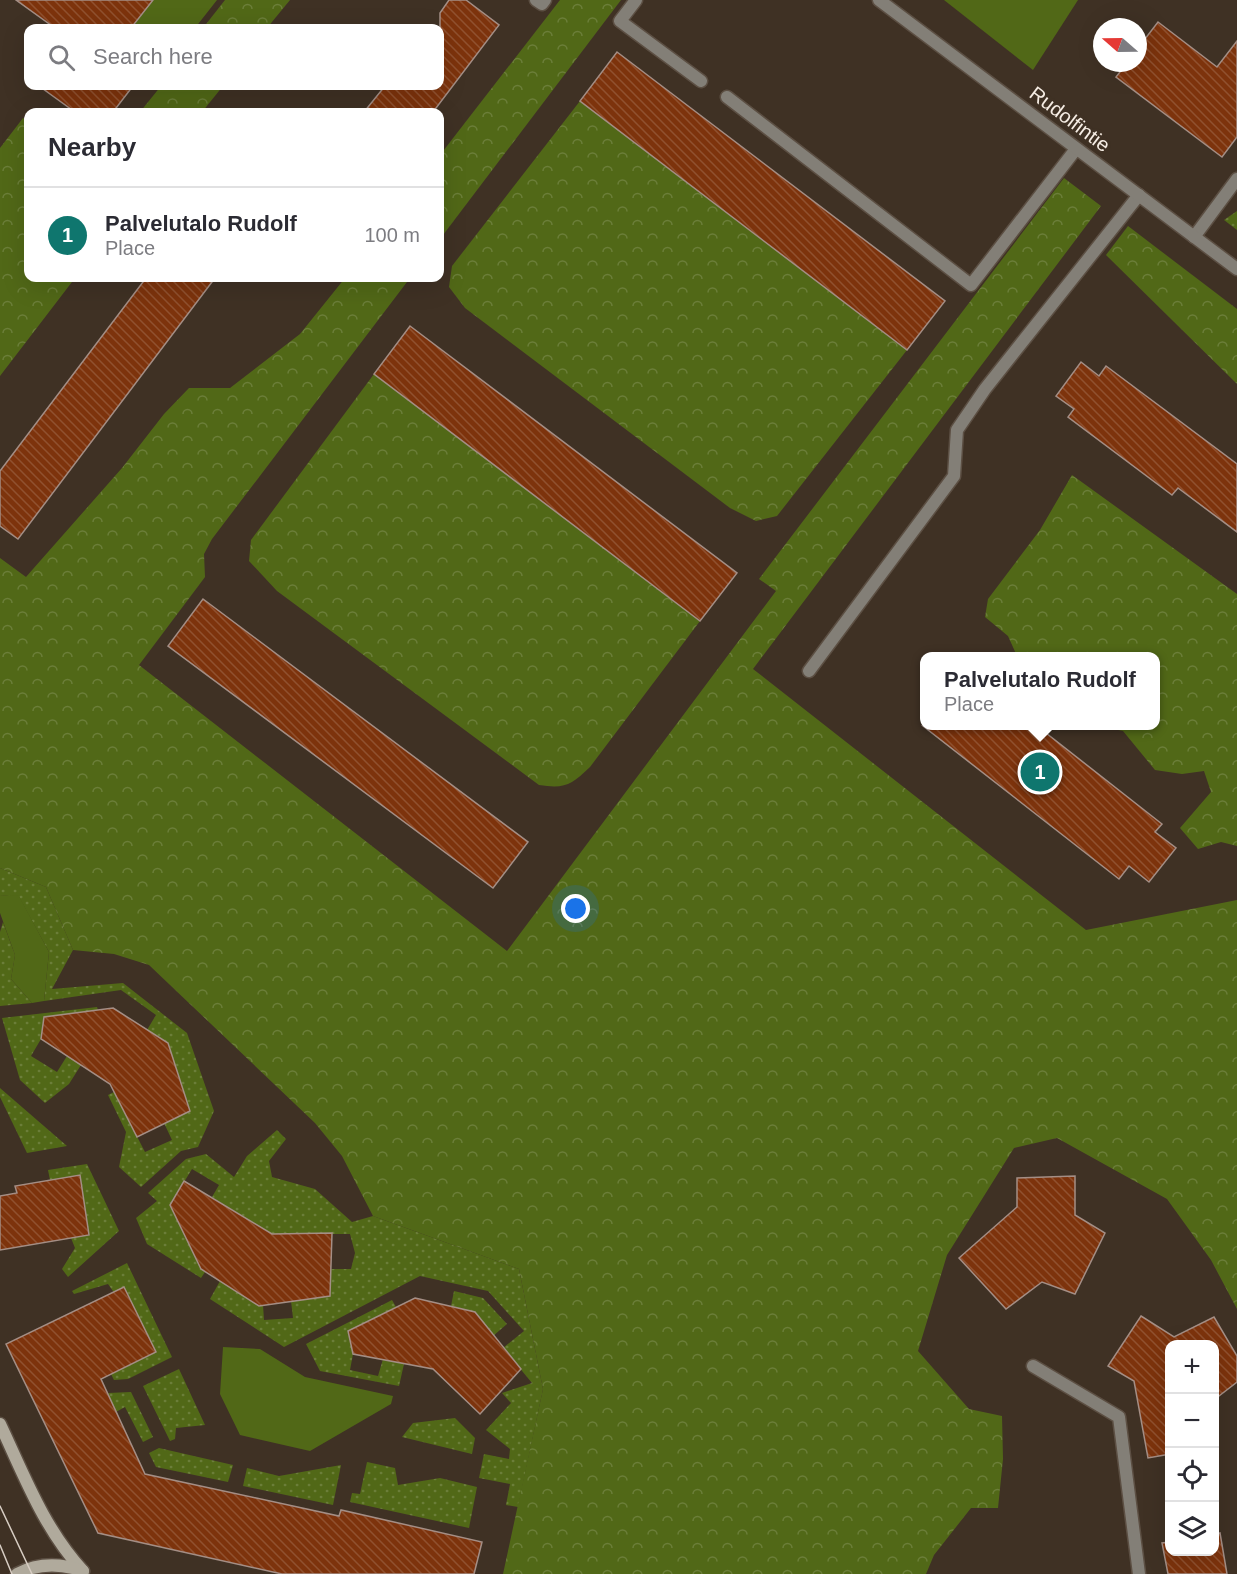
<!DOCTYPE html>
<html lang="en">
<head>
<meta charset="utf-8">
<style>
  :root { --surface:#fff; --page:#f2f2f3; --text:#2b2b33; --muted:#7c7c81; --line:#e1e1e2; --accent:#0f766e }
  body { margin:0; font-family:Arial,sans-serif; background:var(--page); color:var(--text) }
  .controls { position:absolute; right:18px; bottom:18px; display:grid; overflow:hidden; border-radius:12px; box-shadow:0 6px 24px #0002 }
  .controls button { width:54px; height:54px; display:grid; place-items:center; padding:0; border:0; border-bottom:2px solid var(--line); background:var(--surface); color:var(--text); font:30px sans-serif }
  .compass { position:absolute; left:1093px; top:18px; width:54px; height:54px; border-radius:50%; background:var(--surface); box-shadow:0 6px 24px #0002; rotate:290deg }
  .you { position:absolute; left:576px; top:909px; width:21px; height:21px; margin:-15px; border:4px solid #fff; border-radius:50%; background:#1a73e8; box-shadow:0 0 0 9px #1a73e833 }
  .badge { display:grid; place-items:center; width:39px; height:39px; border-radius:50%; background:var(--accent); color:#fff; font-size:20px; font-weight:700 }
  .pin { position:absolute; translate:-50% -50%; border:3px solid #fff; box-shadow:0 2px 6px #0006 }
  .popup { position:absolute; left:920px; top:652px; width:240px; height:78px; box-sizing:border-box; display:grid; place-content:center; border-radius:12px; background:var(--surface); filter:drop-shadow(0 2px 4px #0005); font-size:20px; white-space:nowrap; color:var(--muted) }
  .popup b { font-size:22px; color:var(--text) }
  .popup::after { content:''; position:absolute; left:50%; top:100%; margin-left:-12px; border:12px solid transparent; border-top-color:var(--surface) }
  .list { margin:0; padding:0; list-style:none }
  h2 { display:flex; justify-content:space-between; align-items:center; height:78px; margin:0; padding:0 24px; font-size:26px }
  h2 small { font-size:20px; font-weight:400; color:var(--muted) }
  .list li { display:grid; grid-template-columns:39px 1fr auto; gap:18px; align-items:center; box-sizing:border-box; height:96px; padding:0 24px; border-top:2px solid var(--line) }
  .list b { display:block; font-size:22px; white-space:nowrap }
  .list p { margin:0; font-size:20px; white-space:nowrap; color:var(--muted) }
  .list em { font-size:20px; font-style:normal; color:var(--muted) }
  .icon { flex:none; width:33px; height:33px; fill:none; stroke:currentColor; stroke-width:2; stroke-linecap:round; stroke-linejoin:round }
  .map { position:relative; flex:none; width:1237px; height:1574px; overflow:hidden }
  .search { position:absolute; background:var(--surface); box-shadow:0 6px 24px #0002; left:24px; top:24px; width:420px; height:66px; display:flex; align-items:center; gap:15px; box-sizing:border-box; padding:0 21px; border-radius:12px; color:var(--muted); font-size:22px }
  .panel { position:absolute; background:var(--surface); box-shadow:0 6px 24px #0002; left:24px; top:108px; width:420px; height:174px; border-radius:12px }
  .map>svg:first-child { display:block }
  .grass { fill:url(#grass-dots) }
  .forest { fill:url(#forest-crowns) }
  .park { fill:#516817 }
  .building { fill:url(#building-back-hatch); stroke:#a48e85; stroke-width:1.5 }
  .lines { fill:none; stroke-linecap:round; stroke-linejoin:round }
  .lane-casing { stroke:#5c4f43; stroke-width:15 }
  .street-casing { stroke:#5c4f43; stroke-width:15 }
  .secondary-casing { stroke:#5c4f43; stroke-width:15 }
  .lane { stroke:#837f77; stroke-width:12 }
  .street { stroke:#837f77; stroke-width:12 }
  .secondary { stroke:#b0aa9c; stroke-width:12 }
  .tram { stroke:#d7cdc3; stroke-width:1.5 }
  .labels { text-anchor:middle; stroke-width:6; stroke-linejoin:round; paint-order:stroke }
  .street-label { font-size:20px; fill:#f6ede4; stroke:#3f3124 }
</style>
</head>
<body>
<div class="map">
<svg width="1237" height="1574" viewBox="0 0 1237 1574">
  <defs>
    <pattern id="grass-dots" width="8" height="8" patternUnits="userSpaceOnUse" patternTransform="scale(1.5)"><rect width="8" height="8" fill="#516817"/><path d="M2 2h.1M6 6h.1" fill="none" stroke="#6b7e39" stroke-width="1.8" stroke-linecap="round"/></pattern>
    <pattern id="forest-crowns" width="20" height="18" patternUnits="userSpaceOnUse" patternTransform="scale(1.5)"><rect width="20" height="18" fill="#516817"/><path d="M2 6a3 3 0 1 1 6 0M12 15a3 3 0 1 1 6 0" fill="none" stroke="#6b7e39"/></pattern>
    <pattern id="building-back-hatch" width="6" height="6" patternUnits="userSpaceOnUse" patternTransform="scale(1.5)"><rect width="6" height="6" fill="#7d330c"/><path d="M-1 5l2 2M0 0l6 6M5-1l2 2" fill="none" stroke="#90512f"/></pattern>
  </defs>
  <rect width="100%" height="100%" fill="#3f3124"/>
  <!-- grass -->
  <g class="grass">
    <path d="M1237,211V230L1224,220Z"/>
    <path d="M0,868L46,887L73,950L52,989L123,983L187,1033L214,1111L198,1147L181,1151L141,1187L119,1167L126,1132L108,1095L114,1092L145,1152L172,1140L164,1123L147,1030L156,1015L121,990L44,1001L49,952L19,897L0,895Z"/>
    <path d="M3,922L15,955L11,979L32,1003L0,1006V932Z"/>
    <path d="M97,1007L98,1010L44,1017L41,1039L31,1056L57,1072L67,1056L81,1065L69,1084L45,1103L20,1080L2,1018Z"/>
    <path d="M0,1088L67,1146L27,1153L0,1097Z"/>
    <path d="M277,1130L286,1139L269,1161L272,1177L315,1189L352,1222L373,1216L519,1269L543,1389L518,1507L506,1505L510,1484L479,1478L484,1454L509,1459L510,1449L486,1430L511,1403L502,1393L532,1383L503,1348L524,1331L488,1291L420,1276L284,1347L210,1299L220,1281L259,1305H263L264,1320L293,1318L291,1301L330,1296L331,1269H351L355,1253L350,1234H272L212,1197L219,1185L192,1169L170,1205L205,1272L201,1278L147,1244L136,1218L157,1201L148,1193L186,1159L206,1154L234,1177L247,1156Z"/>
    <path d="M87,1164L119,1231L68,1277L62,1269L75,1248L71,1238L89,1235L80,1176L50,1180L48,1170Z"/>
    <path d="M127,1263L172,1357L128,1379L114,1380L111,1374L156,1352L108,1284L74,1294L72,1291Z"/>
    <path d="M454,1291L483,1298L507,1324L493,1336L475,1312L451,1306Z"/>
    <path d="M392,1300L396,1307L348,1332L353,1354L350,1370L378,1376L383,1359L404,1364L399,1386L320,1371L306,1344Z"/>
    <path d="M179,1369L205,1425L176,1428L175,1439L170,1441L143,1386Z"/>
    <path d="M131,1392L153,1437L143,1442L125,1407L116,1412L108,1393Z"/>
    <path d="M455,1418L475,1438L472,1454L402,1437L413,1423Z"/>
    <path d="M159,1448L233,1465L228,1482L156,1467L149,1453Z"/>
    <path d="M367,1462L395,1468L398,1485L440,1478L477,1487L469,1528L350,1502L352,1493L360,1494Z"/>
    <path d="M341,1465L333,1505L243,1486L247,1468L279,1476Z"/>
  </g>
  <!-- forest -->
  <g class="forest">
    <path d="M225,0H290L267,28H203Z"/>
    <path d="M560,0H621L440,239V155Z"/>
    <path d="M161,86H223L202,112H140Z"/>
    <path d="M580,101L907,350L777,516L756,521L730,508L465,308L449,287L452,266Z"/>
    <path d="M23,118L28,122V278H75L0,376V148Z"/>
    <path d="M1064,178L1101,206L753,669L1086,930L1237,900V1309L1211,1260L1167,1199L1057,1138L1014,1148L947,1255L918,1351L969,1409L1002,1416L1003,1459L998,1508H971L934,1555L926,1574H503L543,1389L519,1269L373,1216L342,1156L315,1123L149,965L114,954L73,950L46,887L0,868V558L26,577L122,468L164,414L189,388H230L300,334L345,278H410L212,539L204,554L205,577L139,665L507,951L776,591L759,579Z"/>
    <path d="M1128,226L1237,309V384L1106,255Z"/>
    <path d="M374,374L700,621L590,767C571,785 565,789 539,785L277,591L249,561L251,540Z"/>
    <path d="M1072,475L1237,594V846L1221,842L1198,849L1180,828L1211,792L1204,771L1182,774L1155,770L1123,731L1100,726H1156V656H1017L1008,636L985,617L988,599L1040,530Z"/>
  </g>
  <!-- park -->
  <g class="park">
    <path d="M142,0H217L195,28H142L135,23L149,6Z"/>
    <path d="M944,0H1078L1033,70Z"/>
    <path d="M0,895L19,896L49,952L44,1001L32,1003L11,979L15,955L0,913Z"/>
    <path d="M223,1347L260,1349L305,1377L393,1396L391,1404L310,1451L240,1435L220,1394Z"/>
  </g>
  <!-- building -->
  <g class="building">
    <path d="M16,0H153L131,28H55Z"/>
    <path d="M449,0H466L499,25L433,112H364L385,86H440V13Z"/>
    <path d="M1158,22L1217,67L1237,41V137L1222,157L1116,77L1127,63H1138V48Z"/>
    <path d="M617,52L945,301L907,350L580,101Z"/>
    <path d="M39,86H133L113,112H75Z"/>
    <path d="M146,278H215L18,539L0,526V471Z"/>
    <path d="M410,326L737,573L700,621L374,374Z"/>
    <path d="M1081,362L1099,376L1106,366L1237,464V532L1178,488L1172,495L1068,417L1074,409L1056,396Z"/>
    <path d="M203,599L528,842L493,888L168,646Z"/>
    <path d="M923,726H1037L1162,824L1155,832L1176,848L1149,882L1129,866L1119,879Z"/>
    <path d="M113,1008L168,1043L190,1111L137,1137L110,1084L41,1039L44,1017Z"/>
    <path d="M80,1175L89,1235L0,1250V1196L17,1193L15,1186Z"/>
    <path d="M1075,1176V1215L1105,1233L1075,1294L1042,1282L1006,1309L959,1258L1017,1207V1178Z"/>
    <path d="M184,1181L272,1234L332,1233L330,1296L259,1306L201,1269L170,1205Z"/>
    <path d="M124,1287L156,1352L101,1379L145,1474L339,1516L341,1510L482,1542L474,1574H282L98,1533L6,1344Z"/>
    <path d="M415,1298L475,1312L521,1369L480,1414L433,1369L353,1354L348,1331Z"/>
    <path d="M1141,1316L1174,1337L1214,1317L1237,1356V1382L1215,1399V1344H1170V1454L1148,1458L1134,1381L1108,1366Z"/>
    <path d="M1220,1533L1227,1574H1168L1162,1543L1170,1542V1551H1215V1534Z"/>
  </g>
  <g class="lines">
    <defs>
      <g id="lane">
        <path d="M536,0L542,4L545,0"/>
        <path d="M636,0L620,21L701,81"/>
        <path d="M727,97L971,285L1076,149"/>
        <path d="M1194,237L1237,179"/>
        <path d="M809,671L954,476L957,430L985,389L1139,195"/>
      </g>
      <g id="street">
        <path d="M879,0L1237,269"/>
        <path d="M1033,1366L1119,1417L1139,1574"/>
      </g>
      <g id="secondary">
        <path d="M0,1424C24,1475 44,1529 83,1571"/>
        <path d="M17,1574C38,1563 60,1563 83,1571"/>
      </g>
    </defs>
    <!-- lane casing -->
    <use href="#lane" class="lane-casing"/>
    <!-- street casing -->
    <use href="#street" class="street-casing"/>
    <!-- secondary casing -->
    <use href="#secondary" class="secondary-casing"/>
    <!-- lane -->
    <use href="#lane" class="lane"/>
    <!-- street -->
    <use href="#street" class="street"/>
    <!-- secondary -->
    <use href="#secondary" class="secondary"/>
    <!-- tram -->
    <g class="tram">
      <path d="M0,1506L32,1574"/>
      <path d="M0,1545L12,1574"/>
    </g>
  </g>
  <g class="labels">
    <!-- street labels -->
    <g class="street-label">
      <text transform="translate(1070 119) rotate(37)" y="7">Rudolfintie</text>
    </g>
  </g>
</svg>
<div class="controls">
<button>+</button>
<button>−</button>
<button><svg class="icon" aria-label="locate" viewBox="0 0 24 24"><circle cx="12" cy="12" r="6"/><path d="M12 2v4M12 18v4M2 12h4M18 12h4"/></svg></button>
<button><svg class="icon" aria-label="layers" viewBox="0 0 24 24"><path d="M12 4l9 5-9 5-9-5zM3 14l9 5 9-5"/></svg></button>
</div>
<svg class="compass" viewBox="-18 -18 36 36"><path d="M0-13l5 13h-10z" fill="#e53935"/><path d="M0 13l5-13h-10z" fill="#7c7c81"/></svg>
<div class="you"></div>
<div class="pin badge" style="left:1040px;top:772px">1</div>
<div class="popup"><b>Palvelutalo Rudolf</b>Place</div>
<div class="search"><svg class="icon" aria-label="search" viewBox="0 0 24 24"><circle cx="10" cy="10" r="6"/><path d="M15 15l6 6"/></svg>Search here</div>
<section class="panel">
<h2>Nearby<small></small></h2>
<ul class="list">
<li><span class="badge">1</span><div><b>Palvelutalo Rudolf</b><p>Place</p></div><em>100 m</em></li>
</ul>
</section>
</div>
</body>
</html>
